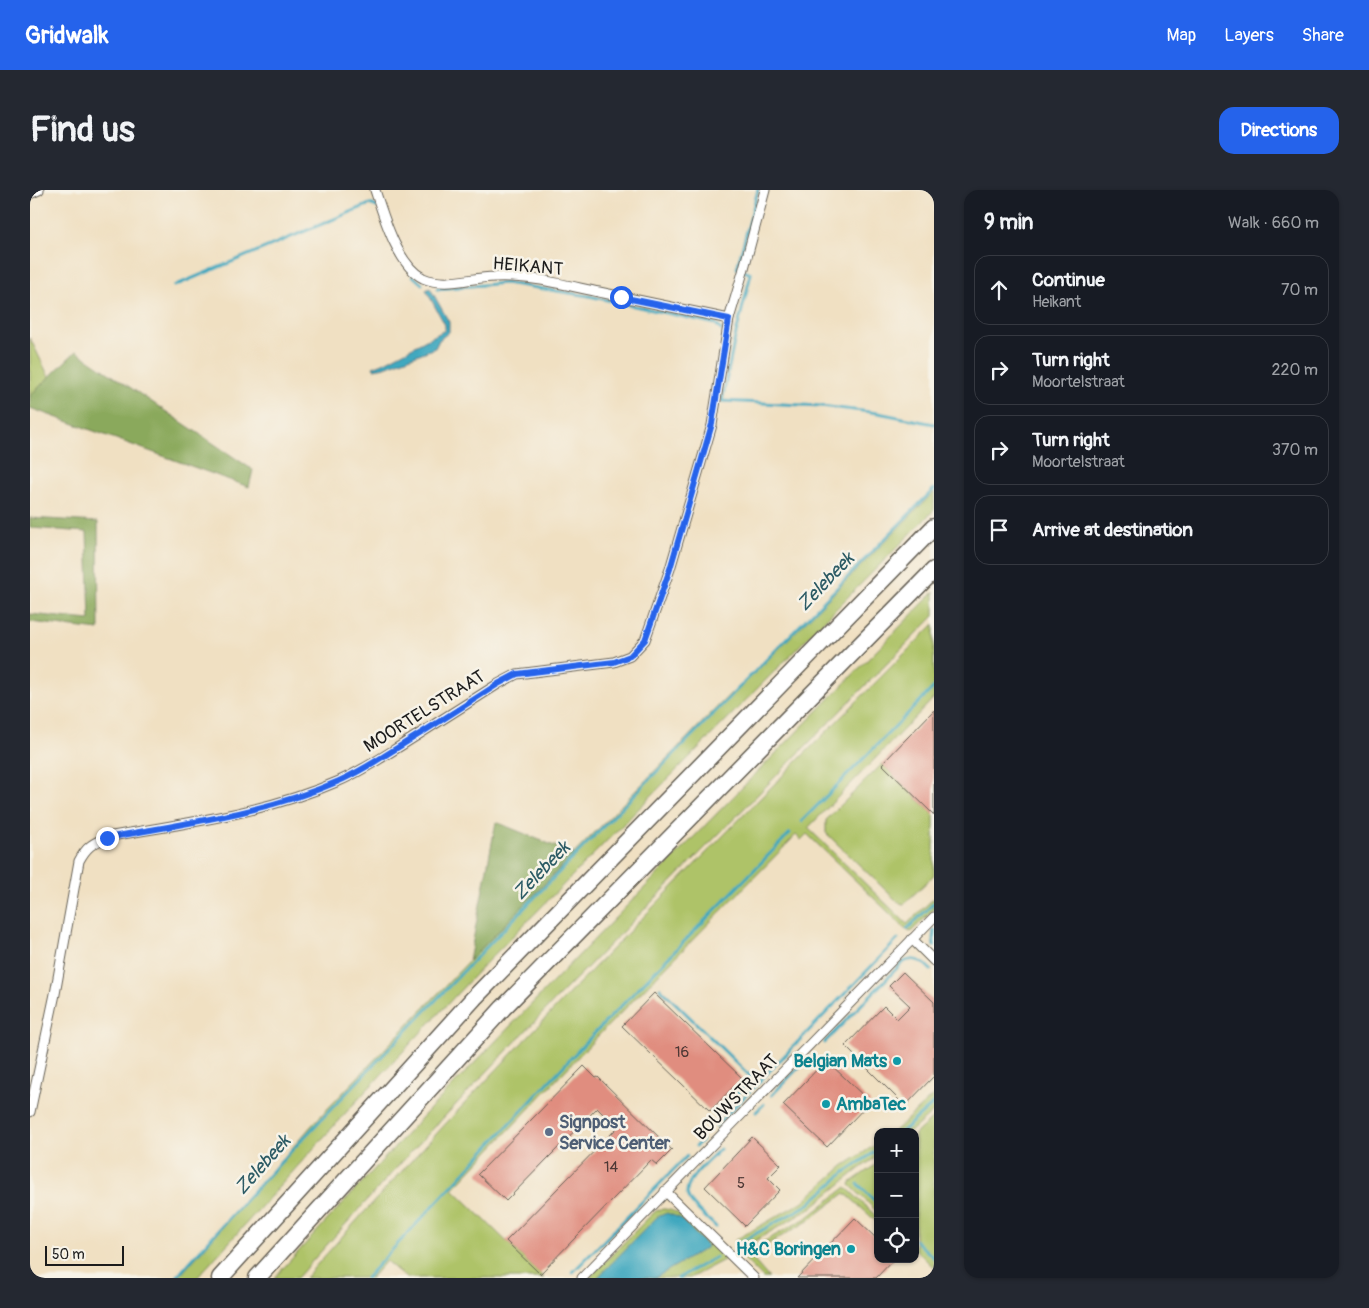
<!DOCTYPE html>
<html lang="en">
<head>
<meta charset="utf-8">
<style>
  :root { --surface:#171b24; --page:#242831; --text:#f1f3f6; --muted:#9ea1a6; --line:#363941; --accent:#2563eb }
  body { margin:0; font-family:Pangolin,sans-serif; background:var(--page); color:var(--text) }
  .controls { position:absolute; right:15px; bottom:15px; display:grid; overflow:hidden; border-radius:10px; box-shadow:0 1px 4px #0004 }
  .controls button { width:45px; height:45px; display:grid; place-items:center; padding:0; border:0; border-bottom:1px solid var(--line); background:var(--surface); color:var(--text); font:25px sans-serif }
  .scale { position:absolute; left:15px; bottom:12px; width:79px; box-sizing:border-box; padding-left:5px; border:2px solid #1c1c1c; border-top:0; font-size:14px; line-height:18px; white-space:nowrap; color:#1c1c1c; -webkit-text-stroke:4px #f7f3e8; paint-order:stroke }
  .stop { position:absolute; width:15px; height:15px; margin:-11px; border:4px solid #2563eb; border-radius:50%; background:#fff }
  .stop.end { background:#2563eb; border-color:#fff; box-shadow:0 1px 5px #0008 }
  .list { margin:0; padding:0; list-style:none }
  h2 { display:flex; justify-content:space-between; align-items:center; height:65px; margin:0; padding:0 20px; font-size:21px }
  h2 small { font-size:16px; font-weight:400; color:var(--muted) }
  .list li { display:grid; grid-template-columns:32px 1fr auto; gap:15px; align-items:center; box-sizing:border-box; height:70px; margin:0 10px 10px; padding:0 10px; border:1px solid var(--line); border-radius:15px }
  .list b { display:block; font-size:19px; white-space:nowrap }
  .list p { margin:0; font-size:16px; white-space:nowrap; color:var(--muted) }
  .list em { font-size:16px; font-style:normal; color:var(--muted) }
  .icon { flex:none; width:28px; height:28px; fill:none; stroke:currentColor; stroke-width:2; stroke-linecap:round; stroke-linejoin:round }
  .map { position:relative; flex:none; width:904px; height:1088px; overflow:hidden; border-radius:15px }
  header { display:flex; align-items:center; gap:30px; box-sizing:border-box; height:70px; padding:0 25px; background:var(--accent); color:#fff }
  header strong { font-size:24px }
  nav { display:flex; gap:28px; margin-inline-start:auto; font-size:18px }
  .intro { display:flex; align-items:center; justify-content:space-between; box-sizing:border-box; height:120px; padding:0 30px }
  h1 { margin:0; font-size:35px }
  .button { padding:12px 22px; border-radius:15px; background:var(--accent); color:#fff; font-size:18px; font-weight:700 }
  main { display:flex; gap:30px; padding:0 30px }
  aside { flex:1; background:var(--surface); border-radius:15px; box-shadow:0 1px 4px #0004 }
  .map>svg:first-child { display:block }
  .green { fill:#aec367; stroke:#657042 }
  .forest { fill:#8aa95c; stroke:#53623c }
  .water { fill:#3fa8bf; stroke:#2e626e }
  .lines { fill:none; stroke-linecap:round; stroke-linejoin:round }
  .stream { stroke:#3fa8bf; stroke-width:3 }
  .building { fill:#e08d7f }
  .minor-casing { stroke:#666156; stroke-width:11 }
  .motorway-casing { stroke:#666156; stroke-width:19 }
  .minor { stroke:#fff; stroke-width:9 }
  .motorway { stroke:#fff; stroke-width:16 }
  .route { stroke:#2563eb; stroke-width:6 }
  .culture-dot { fill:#0f9aa8; stroke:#f7f3e8; stroke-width:2 }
  .service-dot { fill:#5c6f8a; stroke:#f7f3e8; stroke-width:2 }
  .labels { text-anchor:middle; stroke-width:5; stroke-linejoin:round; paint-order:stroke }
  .number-label { font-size:15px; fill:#4d3835 }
  .street-label { font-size:18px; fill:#1c1c1c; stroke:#f7f3e8 }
  .culture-label { font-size:18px; font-weight:bold; fill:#0d838f; stroke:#f7f3e8; text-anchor:end }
  .service-label { font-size:18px; font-weight:bold; fill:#4e5e75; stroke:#f7f3e8; text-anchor:start }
  .water-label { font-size:19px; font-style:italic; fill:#2c5b65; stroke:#f7f3e8 }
</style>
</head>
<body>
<header>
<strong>Gridwalk</strong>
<nav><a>Map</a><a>Layers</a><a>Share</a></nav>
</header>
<div class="intro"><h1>Find us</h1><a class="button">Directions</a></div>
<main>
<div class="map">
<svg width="904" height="1088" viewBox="0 0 904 1088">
  <rect width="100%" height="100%" fill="#f7f3e8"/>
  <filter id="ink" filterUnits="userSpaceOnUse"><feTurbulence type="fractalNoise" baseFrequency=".02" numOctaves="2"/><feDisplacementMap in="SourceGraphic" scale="10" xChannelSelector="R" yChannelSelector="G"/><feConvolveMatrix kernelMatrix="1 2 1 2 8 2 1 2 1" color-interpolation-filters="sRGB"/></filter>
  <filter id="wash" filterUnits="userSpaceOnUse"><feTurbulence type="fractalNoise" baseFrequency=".0096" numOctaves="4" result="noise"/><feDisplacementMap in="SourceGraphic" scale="20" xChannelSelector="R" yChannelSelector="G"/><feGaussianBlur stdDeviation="1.12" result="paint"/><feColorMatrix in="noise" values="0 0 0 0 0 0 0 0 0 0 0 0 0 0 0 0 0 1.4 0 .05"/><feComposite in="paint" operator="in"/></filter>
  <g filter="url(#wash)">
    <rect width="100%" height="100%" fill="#f0e0c2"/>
    <!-- green -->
    <g class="green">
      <path d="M0,148L19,187L0,206Z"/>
      <path d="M904,302V320L456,773L321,917L167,1088H148L283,934L439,771L701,503L703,505Z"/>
      <path d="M904,402V426L524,811L380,963L267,1088H244L396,923L655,656Z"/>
      <path d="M904,434V508L778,638L877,734L904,708V719L881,742L878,741L777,644L771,650L766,645L567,847L423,999L514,1088H376L356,1071L341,1088H275C476,862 690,648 904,434Z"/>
      <path d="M852,574L904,625V685L874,714L869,713L796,643V630Z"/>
      <path d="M904,905V921L880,942H863Z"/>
      <path d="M904,927V1078L885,1059V944Z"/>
      <path d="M848,953V966L829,979L781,1018L711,1059L709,1058L705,1050L772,1012L813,976Z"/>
      <path d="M848,973V1023L820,995L821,992Z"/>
      <path d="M816,997L848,1028V1033L815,1003L778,1031L719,1065L739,1088H733L710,1065L778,1027Z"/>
      <path d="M633,1019C655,1019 679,1051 695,1066L694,1070L660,1088H559L619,1027L626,1021Z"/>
    </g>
    <!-- forest -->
    <g class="forest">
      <path d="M46,161L223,280L219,297L0,218V206Z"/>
      <path d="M0,328L68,332L69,440L0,432V424L60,430L57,342L0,338Z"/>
      <path d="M466,632L544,664L439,771Z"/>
    </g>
    <!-- water -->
    <g class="water">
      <path d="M400,98L419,132V142L409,150L405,158L355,177L344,179L343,177L353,173L415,140V135L396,100Z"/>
      <path d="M637,1023L650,1028L677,1056L676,1058L625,1088H567L627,1027Z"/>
    </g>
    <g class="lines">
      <!-- stream -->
      <g class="stream">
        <path d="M728,0L707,78L721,84L704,152L692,211L791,216L848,223L904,234"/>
        <path d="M383,86L392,94"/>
        <path d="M144,96L340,14L347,17"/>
        <path d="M407,99L475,93L559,106L686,134L691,140"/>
        <path d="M772,631L904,497"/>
        <path d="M877,739L904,713"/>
        <path d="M904,740L903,749L904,756"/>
        <path d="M630,798L722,888L688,924"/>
        <path d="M794,853L872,773C883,766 892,770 901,780"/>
        <path d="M742,905L778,868"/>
        <path d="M726,922L734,914"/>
        <path d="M686,936L868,749"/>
        <path d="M871,942L904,913"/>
        <path d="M666,956L672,950"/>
        <path d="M828,994L848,1014"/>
        <path d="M686,1037C678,1029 665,1019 659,1009C649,993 680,970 690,959"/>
        <path d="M885,1050L904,1068"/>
        <path d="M707,1054L779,1014L815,982L848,960"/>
        <path d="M543,1082L657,966"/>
        <path d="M146,1088C229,992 318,902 405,811C570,638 737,469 904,299"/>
        <path d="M336,1088L554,854L760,643"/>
        <path d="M648,1088L686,1067"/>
      </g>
    </g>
    <g id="blocks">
      <!-- building -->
      <g class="building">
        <path d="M904,520V625L852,574Z"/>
        <path d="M873,782L904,812V886L875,916L815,856L854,816L867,829L880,816L859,796Z"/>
        <path d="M624,803L712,888L680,921L592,836Z"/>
        <path d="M796,870L840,912L797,957L753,915Z"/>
        <path d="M554,876L566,888L568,887L642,960L627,975L621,970L510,1084L476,1051L587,938L567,918L476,1011L448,984Z"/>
        <path d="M722,947L751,975L738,988L750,1000L715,1036L675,997Z"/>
        <path d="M825,1028L848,1050V1069H864L846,1088H767Z"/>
      </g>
    </g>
  </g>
  <g filter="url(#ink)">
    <use href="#blocks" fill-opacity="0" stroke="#666156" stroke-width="1"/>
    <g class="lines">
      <defs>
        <g id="minor">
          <path d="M345,0C353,25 368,76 393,88C416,98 441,87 464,87C499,85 535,95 569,102C612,111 656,120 699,129"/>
          <path d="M0,4L9,0"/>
          <path d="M882,749L904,771"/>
          <path d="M0,922L25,804L49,671C57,656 62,654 77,647C155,633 236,623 309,591C332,581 354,566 375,553C406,533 437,514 468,494L487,484L584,472L600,466L615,450L640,379L682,235L699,129L713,82L735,0"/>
          <path d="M635,1001L724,1088"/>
          <path d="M552,1088L904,727"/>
        </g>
        <g id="motorway">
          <path d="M190,1088L444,808L904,337"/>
          <path d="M227,1088L473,818L904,380"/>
        </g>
      </defs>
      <!-- minor casing -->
      <use href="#minor" class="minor-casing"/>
      <!-- motorway casing -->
      <use href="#motorway" class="motorway-casing"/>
      <!-- minor -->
      <use href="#minor" class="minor"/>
      <!-- motorway -->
      <use href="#motorway" class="motorway"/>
    </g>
  </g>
  <g class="lines" filter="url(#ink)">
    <!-- route -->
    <path class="route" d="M77,648C155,633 236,623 309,591C332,581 354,566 375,553C406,534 437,514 468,494L487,484L584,472L600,466L615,450L640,379L682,234L699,129L591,107"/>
  </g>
  <!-- markers -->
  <g class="culture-dot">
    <circle cx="867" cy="871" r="5"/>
    <circle cx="796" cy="914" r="5"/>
    <circle cx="821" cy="1059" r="5"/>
  </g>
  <circle class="service-dot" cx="519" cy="942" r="5"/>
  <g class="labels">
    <!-- number labels -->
    <g class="number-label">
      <text x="652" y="867">16</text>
      <text x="581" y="982">14</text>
      <text x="711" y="998">5</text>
    </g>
    <!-- street labels -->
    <g class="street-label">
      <text transform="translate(498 76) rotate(5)" y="6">HEIKANT</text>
      <text transform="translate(394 521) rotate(-32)" y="6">MOORTELSTRAAT</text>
      <text transform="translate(706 907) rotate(-46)" y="6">BOUWSTRAAT</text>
    </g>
    <!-- culture labels -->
    <g class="culture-label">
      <text x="857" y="877">Belgian Mats</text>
      <text x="806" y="920" text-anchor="start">AmbaTec</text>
      <text x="811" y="1065">H&amp;C Boringen</text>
    </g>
    <!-- service labels -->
    <g class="service-label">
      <text x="529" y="938">Signpost<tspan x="529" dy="21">Service Center</tspan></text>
    </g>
    <!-- water labels -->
    <g class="water-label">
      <text transform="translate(795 391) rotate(-46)" y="7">Zelebeek</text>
      <text transform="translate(511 680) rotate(-46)" y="7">Zelebeek</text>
      <text transform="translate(232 974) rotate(-48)" y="7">Zelebeek</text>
    </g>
  </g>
</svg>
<div class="controls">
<button>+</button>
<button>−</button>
<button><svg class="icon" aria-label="locate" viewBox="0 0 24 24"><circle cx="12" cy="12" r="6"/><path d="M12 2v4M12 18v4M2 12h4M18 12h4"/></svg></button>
</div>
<div class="scale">50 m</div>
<div class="stop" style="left:591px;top:107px"></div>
<div class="stop end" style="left:77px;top:648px"></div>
</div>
<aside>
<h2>9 min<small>Walk · 660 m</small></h2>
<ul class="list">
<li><svg class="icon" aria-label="ahead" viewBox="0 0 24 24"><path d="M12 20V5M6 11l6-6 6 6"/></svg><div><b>Continue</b><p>Heikant</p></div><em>70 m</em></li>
<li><svg class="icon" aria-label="right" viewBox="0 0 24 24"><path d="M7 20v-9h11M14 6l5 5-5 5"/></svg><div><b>Turn right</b><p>Moortelstraat</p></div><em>220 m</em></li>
<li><svg class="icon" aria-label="right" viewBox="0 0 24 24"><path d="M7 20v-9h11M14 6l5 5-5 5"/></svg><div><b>Turn right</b><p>Moortelstraat</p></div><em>370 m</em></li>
<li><svg class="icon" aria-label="arrive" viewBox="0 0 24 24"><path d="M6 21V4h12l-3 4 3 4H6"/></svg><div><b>Arrive at destination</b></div></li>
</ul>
</aside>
</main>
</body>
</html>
